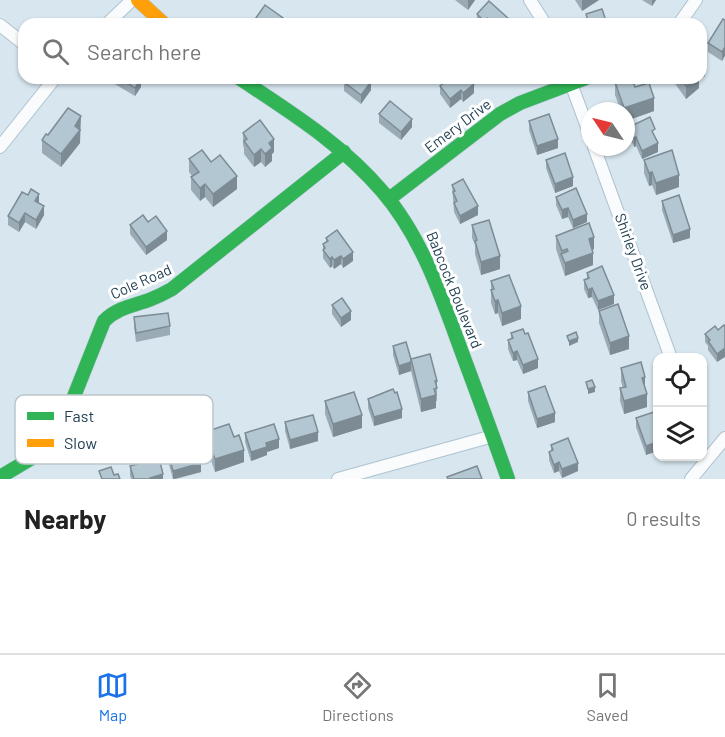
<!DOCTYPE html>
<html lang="en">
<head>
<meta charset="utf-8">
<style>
  :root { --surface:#fff; --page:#f2f2f2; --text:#222; --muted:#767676; --line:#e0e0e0; --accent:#1a73e8 }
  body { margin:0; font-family:Barlow,sans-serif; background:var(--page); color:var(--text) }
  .controls { position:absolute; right:18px; bottom:18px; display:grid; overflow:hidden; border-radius:12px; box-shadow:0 2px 4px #0004 }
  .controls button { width:54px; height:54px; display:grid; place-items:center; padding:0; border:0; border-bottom:2px solid var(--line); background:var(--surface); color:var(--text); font:30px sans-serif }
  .compass { position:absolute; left:581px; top:102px; width:54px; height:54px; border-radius:50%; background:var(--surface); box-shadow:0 2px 4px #0004; rotate:305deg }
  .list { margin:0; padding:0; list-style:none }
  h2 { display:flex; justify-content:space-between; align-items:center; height:78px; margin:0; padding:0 24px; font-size:26px }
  h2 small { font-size:20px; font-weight:400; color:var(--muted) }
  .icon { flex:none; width:33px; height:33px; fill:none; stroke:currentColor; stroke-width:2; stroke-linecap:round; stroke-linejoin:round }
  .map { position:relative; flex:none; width:725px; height:479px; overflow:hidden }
  .search { position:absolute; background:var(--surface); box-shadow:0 2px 4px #0004; left:18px; right:18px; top:18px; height:66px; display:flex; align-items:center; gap:15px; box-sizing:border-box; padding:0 21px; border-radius:18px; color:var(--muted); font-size:22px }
  .sheet { height:174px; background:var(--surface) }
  nav { display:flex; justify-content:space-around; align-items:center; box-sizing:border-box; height:84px; border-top:2px solid var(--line); background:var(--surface); font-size:16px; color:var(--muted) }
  nav a { display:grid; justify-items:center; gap:3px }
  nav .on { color:var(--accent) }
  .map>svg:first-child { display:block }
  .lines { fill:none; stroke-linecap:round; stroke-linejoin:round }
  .street-casing { stroke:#aec3cf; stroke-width:14 }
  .fast-casing { stroke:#aec3cf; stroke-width:15 }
  .slow-casing { stroke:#aec3cf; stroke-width:15 }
  .street { stroke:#f9fbfd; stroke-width:12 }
  .fast { stroke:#30b455; stroke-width:14 }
  .slow { stroke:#ff9f0a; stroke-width:14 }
  .wall { fill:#9aabb5 }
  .shaded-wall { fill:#7d8b94 }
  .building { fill:#b3c7d3; stroke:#7d8b94; stroke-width:1.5 }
  .labels { text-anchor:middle; stroke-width:6; stroke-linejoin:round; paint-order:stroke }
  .street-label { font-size:15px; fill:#234152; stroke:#fff }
  .key { fill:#fff; stroke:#bdc6cb; stroke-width:1.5 }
  .key-label { font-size:16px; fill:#234152 }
</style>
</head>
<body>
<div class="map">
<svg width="725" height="479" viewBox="0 0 725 479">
  <rect width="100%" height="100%" fill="#d7e6ef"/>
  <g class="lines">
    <defs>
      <g id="street">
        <path d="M530,0L545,24"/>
        <path d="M107,24L132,0"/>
        <path d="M679,24L696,0"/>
        <path d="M0,25L24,44"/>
        <path d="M569,78L590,135"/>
        <path d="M0,147L55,78"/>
        <path d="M594,147L671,358"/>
        <path d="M338,479L493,436"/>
        <path d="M691,479L725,438"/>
      </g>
      <g id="fast">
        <path d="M239,78C290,112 342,144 382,191C421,236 441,295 461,350C477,393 493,436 508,479"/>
        <path d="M389,199L500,114L520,103L586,78"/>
        <path d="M0,477L37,455L55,439L65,419L104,321C117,308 132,306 149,300C157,297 165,293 172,289L344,152"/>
      </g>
      <path id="slow" d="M138,0L164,24"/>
    </defs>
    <!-- street casing -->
    <use href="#street" class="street-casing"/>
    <!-- fast casing -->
    <use href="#fast" class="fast-casing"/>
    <!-- slow casing -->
    <use href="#slow" class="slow-casing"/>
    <!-- street -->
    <use href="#street" class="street"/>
    <!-- fast -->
    <use href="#fast" class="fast"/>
    <!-- slow -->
    <use href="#slow" class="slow"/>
  </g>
  <!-- wall -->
  <g class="wall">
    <path d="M455,0H475L468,10Z"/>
    <path d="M575,0H599L582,11Z"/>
    <path d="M642,0H656L652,6Z"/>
    <path d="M477,14L510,24H478L477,23Z"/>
    <path d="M725,20L722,61L708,52V43Z"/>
    <path d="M705,76L699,80V88L686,99L671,78H701Z"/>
    <path d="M113,78H140L141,87L135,96L113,83Z"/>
    <path d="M443,78H469L474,93L463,102L461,99L450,108L440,94V86L443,84Z"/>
    <path d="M344,82L371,90L361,104L344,91Z"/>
    <path d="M615,82L635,87L654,111L626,121V111H621L615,95Z"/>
    <path d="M379,114L412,127L401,140L379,123Z"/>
    <path d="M529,121L558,148L537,155L529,130Z"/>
    <path d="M629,127L655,138L658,152L642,159L636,146L634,147L629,135Z"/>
    <path d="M81,129L80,131V143L61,167L42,153V140L48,135Z"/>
    <path d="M243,133L274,152L272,154V161L265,167L261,162L254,167L244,154V148L243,145Z"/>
    <path d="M189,159L211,162L237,189L213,207L205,197L200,201L191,190V177L192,176L189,172Z"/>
    <path d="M546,160L573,186L555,193L546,168Z"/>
    <path d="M644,160L679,187L656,195L652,185L649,186L644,173Z"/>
    <path d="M452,185L478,215L460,224L454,212Z"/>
    <path d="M556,197L587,222L573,228L568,217L562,219L556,205Z"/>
    <path d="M662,201L690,238L673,243L662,210Z"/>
    <path d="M39,203L44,215L36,229L25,222L19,232L8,225V216Z"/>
    <path d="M148,222L167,240L146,255L130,234V225Z"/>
    <path d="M472,225L500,269L481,275L475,254V245L472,238Z"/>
    <path d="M556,236L594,249L592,250L593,265L565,276L556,249Z"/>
    <path d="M326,238L353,261L343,268L341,264L334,269L332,266L330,268L323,258V244L326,242Z"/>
    <path d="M587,273L614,304L598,310L592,297L588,298L584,289V280L587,279Z"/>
    <path d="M491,281L521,319L502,326L498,313L495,314L491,303Z"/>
    <path d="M332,305L351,320L341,327L332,314Z"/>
    <path d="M599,311L629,349L610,355L599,323Z"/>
    <path d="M134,317L170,326V335L136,342L134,326Z"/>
    <path d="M718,330L717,362L708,350V346L705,342V334Z"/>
    <path d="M511,333L538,368L523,374L517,360L513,361L508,349V340L511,339Z"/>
    <path d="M393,346L411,359L437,381V401H436V408L421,412L411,371L399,375L393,355Z"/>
    <path d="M621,368L645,389L647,407L624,414L620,401V388H623L621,381Z"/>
    <path d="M528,392L555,422L537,428L528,401Z"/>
    <path d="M368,399L402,418L374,426L368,408Z"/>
    <path d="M325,401L362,428L333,437L325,414Z"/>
    <path d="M636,418L657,421V451L646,455L636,427Z"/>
    <path d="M285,422L318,441L290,449L285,431Z"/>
    <path d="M208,431L244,462L215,472L210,457V450L208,444Z"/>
    <path d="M245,433L279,448L267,452V455L251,461L245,442Z"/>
    <path d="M551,445L578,471L562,478L559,471L554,473L549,460V452L551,451Z"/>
    <path d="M168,452L201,472L176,479H173L168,461Z"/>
    <path d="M130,466L163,479H131L130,475Z"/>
  </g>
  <!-- shaded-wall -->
  <g class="shaded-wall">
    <path d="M468,0H475L468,10Z"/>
    <path d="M582,0H599L582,11Z"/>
    <path d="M652,0H656L652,6Z"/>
    <path d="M725,47V56L722,61V52Z"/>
    <path d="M705,63V76L699,80V88L686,99V86L695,78H701V66Z"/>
    <path d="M141,79V87L135,96V88Z"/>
    <path d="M371,82V90L361,104V95Z"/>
    <path d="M474,84V93L463,102V93Z"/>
    <path d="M461,90V99L450,108V99Z"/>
    <path d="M654,98V111L626,121V111H624V108Z"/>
    <path d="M81,116L80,143L61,167V154L75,126Z"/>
    <path d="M412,119V127L401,140V132Z"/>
    <path d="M636,137V146L634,147V138Z"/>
    <path d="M274,139V152L272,154V161L265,167V154L269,143Z"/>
    <path d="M558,139V148L537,155V146Z"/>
    <path d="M658,143V152L642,159V151Z"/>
    <path d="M261,149V162L254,167V155Z"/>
    <path d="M652,172V185L649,186V173Z"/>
    <path d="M679,175V187L656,195V183Z"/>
    <path d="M237,176V189L213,207V194Z"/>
    <path d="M573,177V186L555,193V184Z"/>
    <path d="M205,184V197L200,201V188Z"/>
    <path d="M39,194V203L35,210V201Z"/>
    <path d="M44,206V215L36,229V220Z"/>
    <path d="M478,206V215L460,224V216Z"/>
    <path d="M568,208V217L562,219V210Z"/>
    <path d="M25,213V222L19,232V223Z"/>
    <path d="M587,214V222L573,228V220Z"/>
    <path d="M690,229V238L673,243V235Z"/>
    <path d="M167,231V240L146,255V247Z"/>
    <path d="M594,237V249L589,251V239Z"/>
    <path d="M353,252V261L343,268V259Z"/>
    <path d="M593,253V265L565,276V263Z"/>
    <path d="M341,256V264L334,269V260Z"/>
    <path d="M500,256V269L481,275V262Z"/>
    <path d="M332,257V266L330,268V259Z"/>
    <path d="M592,288V297L588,298V290Z"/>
    <path d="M614,295V304L598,310V301Z"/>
    <path d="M498,300V313L495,314V301Z"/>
    <path d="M521,306V319L502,326V313Z"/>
    <path d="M351,311V320L341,327V318Z"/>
    <path d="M629,336V349L610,355V343Z"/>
    <path d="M578,338V342L569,346V341Z"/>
    <path d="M725,348V357L717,362V354Z"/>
    <path d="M517,351V360L513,361V353Z"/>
    <path d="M538,359V368L523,374V365Z"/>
    <path d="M411,362V371L399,375V366Z"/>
    <path d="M645,377V389L642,378Z"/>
    <path d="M595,387V392L588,394V389Z"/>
    <path d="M647,394V407L624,414V401Z"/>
    <path d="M436,395V408L421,412V399Z"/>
    <path d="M402,409V418L374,426V417Z"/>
    <path d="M555,413V422L537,428V419Z"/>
    <path d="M362,415V428L333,437V424Z"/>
    <path d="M318,432V441L290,449V440Z"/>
    <path d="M279,439V448L267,452V455L251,461V452L266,443Z"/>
    <path d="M657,442V451L646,455V446Z"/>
    <path d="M244,450V462L215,472V459Z"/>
    <path d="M559,462V471L554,473V465Z"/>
    <path d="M201,463V472L173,479V471Z"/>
    <path d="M578,463V471L562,478V469Z"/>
    <path d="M163,474V479H150V478Z"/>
  </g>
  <!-- building -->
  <g class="building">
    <path d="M489,1L510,20L506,24H493L487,18L484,21L477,14Z"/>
    <path d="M265,5L283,18L278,24H255L253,22Z"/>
    <path d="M602,9L607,24H589L586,14Z"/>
    <path d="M723,19L725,20V47L722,52L708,43Z"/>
    <path d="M701,57L705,63L701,66Z"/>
    <path d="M120,78H140L141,79L135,88Z"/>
    <path d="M347,78H367L371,82L361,95L344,82Z"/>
    <path d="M443,78H469L474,84L463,93L461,90L450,99L440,86L446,81Z"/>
    <path d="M629,78H632L635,87L649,83L654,98L624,108L615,82Z"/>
    <path d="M680,78H696L686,86Z"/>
    <path d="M390,101L412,119L401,132L379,114Z"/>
    <path d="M68,108L81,116L75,126L80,130L61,154L42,140L46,134L48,135Z"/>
    <path d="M549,114L558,139L537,146L529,121Z"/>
    <path d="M650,117L655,129L652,131L658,143L642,151L636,137L634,138L629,127Z"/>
    <path d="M260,120L274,139L269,143L272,148L265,154L261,149L254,155L244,141L247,139L243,133Z"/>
    <path d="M202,150L211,162L220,155L237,176L213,194L205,184L200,188L191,177L199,172L189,159Z"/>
    <path d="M672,150L679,175L656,183L652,172L649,173L644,160Z"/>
    <path d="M565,153L573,177L555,184L546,160Z"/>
    <path d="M463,179L478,206L460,216L454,203L457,201L453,192L455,191L452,185Z"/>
    <path d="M576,188L587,214L573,220L568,208L562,210L556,197Z"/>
    <path d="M31,189L39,194L35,201L44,206L36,220L25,213L19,223L8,216L22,192L28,195Z"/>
    <path d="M679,195L690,229L673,235L662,201Z"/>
    <path d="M143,215L148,222L156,216L167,231L146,247L130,225Z"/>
    <path d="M489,220L500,256L481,262L475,241L477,240L472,225Z"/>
    <path d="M589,223L594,237L589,239L593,253L565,263L561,254L568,251L567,249L562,251L556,236Z"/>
    <path d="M337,230L353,252L343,259L341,256L334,260L332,257L330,259L323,250L325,248L323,244L328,241L326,238Z"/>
    <path d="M602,266L614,295L598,301L592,288L588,290L584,280L589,278L587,273Z"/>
    <path d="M509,275L521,306L502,313L498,300L495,301L491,290L494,289L491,281Z"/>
    <path d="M342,298L351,311L341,318L332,305Z"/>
    <path d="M618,304L629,336L610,343L599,311Z"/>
    <path d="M168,313L170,326L136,333L134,317Z"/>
    <path d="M724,325L725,327V348L717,354L708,341L710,340L705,334L715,326L718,330Z"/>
    <path d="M523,329L525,334L528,333L538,359L523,365L517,351L513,353L508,340L513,338L511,333Z"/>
    <path d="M576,332L578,338L569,341L567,336Z"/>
    <path d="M406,342L411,359V362L399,366L393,346Z"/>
    <path d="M430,354L437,381H435L437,388L434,389L436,395L421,399L411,359Z"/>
    <path d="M641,362L645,377L642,378L647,394L624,401L620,388L626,387L621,368Z"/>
    <path d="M592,380L595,387L588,389L586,382Z"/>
    <path d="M545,386L555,413L537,419L528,392Z"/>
    <path d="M393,389L395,393L397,392L402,409L374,417L368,399Z"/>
    <path d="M354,392L362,415L333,424L325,401Z"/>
    <path d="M654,412L657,421V442L646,446L636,418Z"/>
    <path d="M313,415L318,432L290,440L285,422Z"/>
    <path d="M229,424L234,437L239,435L244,450L215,459L210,445L212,444L208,431Z"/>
    <path d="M274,424L279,439L266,443L267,447L251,452L245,433Z"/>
    <path d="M568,438L578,463L562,469L559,462L554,465L549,452L553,450L551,445Z"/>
    <path d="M196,445L201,463L173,471L168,452Z"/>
    <path d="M159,458L163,474L150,478V479H134L130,466Z"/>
    <path d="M477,466L482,479H448L447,477Z"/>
    <path d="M111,467L114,475L118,474L120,479H101H102L99,471Z"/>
  </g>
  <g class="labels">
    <!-- street labels -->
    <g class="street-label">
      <text transform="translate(458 126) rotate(-37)" y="5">Emery Drive</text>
      <text transform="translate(633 252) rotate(70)" y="5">Shirley Drive</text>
      <text transform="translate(141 282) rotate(-24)" y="5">Cole Road</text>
      <text transform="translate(454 290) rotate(68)" y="5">Babcock Boulevard</text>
    </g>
  </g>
  <!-- legend -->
  <rect x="15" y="395" width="198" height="69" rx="9" class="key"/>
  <rect x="27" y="412" width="27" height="8" fill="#30b455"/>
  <rect x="27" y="439" width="27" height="8" fill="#ff9f0a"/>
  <g class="key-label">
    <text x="64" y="422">Fast</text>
    <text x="64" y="449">Slow</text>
  </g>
</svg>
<div class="controls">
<button><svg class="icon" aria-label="locate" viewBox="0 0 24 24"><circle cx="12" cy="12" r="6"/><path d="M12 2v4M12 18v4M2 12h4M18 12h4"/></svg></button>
<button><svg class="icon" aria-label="layers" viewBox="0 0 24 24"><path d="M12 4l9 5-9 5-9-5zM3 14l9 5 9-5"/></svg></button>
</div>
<svg class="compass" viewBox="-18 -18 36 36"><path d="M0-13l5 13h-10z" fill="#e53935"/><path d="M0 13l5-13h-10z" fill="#767676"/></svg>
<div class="search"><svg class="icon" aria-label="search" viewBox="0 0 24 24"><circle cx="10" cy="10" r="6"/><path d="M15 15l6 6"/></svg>Search here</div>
</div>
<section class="sheet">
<h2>Nearby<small>0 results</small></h2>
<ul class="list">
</ul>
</section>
<nav>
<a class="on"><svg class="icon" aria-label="map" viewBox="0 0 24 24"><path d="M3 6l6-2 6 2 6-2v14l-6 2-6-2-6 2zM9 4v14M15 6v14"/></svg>Map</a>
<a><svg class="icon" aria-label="directions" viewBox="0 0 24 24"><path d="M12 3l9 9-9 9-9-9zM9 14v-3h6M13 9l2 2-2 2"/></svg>Directions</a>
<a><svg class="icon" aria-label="saved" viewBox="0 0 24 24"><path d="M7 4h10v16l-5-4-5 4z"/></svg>Saved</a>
</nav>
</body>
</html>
